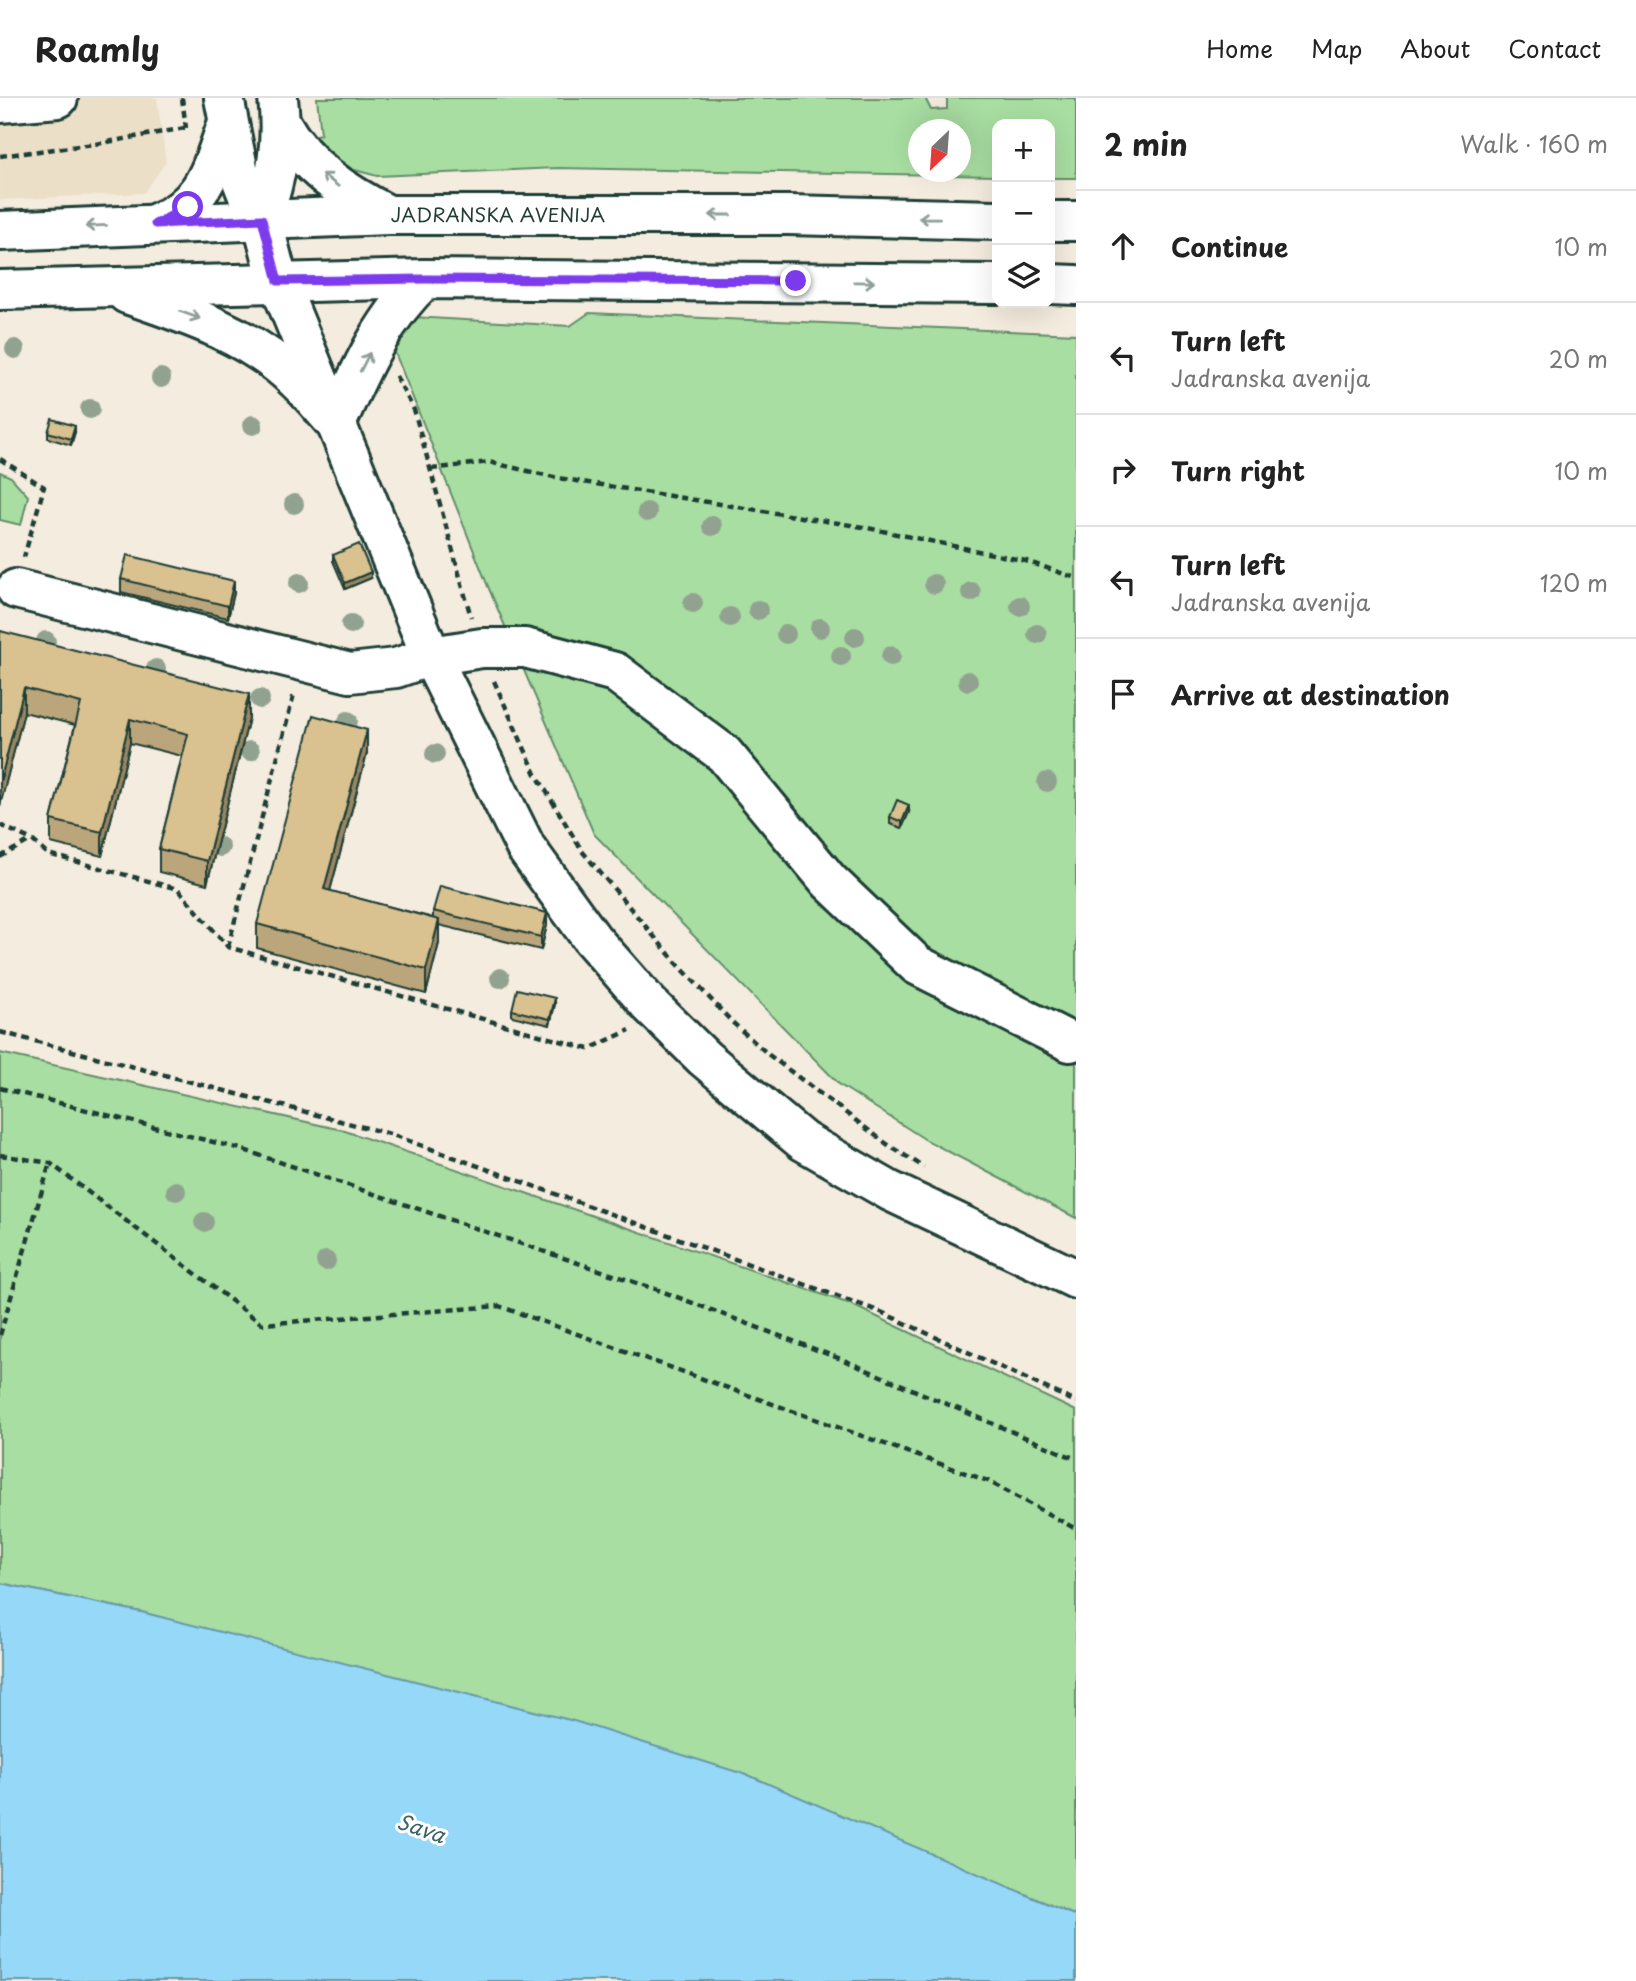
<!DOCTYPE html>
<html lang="en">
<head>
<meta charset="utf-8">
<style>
  :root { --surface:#fff; --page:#f6f6f6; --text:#222; --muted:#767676; --line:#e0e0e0 }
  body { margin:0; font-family:"Playpen Sans",sans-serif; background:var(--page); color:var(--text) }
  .controls { position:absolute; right:21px; top:21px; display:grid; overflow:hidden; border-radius:14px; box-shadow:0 7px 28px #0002 }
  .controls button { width:63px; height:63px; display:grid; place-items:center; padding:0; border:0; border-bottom:2px solid var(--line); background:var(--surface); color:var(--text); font:35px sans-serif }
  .compass { position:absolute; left:908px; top:21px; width:63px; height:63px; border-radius:50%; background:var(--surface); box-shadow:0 7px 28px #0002; rotate:205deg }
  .stop { position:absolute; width:21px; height:21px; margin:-16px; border:5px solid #7c3aed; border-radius:50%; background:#fff }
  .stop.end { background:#7c3aed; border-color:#fff; box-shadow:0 2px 7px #0008 }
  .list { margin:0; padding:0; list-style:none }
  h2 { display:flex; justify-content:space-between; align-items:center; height:91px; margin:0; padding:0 28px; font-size:30px }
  h2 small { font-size:23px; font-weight:400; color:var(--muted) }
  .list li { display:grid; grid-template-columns:46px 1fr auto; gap:21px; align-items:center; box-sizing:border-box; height:112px; padding:0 28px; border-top:2px solid var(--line) }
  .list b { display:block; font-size:26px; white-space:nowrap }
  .list p { margin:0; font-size:23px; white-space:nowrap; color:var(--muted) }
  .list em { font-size:23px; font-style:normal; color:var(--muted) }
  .icon { flex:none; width:38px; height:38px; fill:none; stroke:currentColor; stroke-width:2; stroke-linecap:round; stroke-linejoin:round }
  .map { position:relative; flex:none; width:1076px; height:1883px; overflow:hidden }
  header { display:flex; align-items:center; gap:42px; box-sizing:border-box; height:98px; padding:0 35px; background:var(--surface); border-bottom:2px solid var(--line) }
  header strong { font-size:33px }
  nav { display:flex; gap:38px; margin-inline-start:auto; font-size:24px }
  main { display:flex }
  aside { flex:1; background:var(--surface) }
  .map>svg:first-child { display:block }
  .built { fill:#ecdfc7 }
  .green { fill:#a8dea2; stroke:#648e6b; stroke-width:2; fill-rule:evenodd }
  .water { fill:#96d8f8; stroke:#669aaa; stroke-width:2 }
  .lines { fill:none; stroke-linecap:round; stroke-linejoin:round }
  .minor-casing { stroke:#1f3d34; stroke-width:44 }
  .major-casing { stroke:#1f3d34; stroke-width:44 }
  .path { stroke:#1f3d34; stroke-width:4.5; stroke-dasharray:7 5; stroke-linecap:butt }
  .minor { stroke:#fff; stroke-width:38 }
  .major { stroke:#fff; stroke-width:38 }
  .tree { fill:#92a290 }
  .wall { fill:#bba67c; stroke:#1f3d34; stroke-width:2 }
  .shaded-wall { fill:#988765; stroke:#1f3d34; stroke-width:2 }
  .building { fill:#d9c190; stroke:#1f3d34; stroke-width:2 }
  .oneway { stroke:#8f9e9a }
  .route { stroke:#7c3aed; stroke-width:9 }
  .labels { text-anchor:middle; stroke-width:6; stroke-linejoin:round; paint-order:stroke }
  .street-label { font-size:19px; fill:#1f3d34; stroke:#fff }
  .water-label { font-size:21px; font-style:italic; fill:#3d6465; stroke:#fff }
</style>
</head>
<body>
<header>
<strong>Roamly</strong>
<nav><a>Home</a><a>Map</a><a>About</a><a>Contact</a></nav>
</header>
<main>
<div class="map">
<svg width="1076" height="1883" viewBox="0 0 1076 1883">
  <rect width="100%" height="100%" fill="#f4ecde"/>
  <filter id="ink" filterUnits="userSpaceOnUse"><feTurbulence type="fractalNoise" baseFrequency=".0143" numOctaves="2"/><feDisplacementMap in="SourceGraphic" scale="14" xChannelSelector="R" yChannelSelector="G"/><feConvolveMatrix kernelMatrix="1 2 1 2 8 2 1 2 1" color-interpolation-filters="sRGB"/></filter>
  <g filter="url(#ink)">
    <!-- built -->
    <path class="built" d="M0,0H157L166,64L144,95L0,102Z"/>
    <!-- green -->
    <g class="green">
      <path d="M317,0H925L931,12L947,11V0H1076V80H1050V26H997V78L558,70L377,78L340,68L308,39L321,36ZM918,32H960V74H918Z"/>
      <path d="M589,215L1076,236V1120L926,1042L840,987L594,736L487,486L390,242L412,219L570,228Z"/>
      <path d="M0,374L11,379L28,398L21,427L0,422Z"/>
      <path d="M0,955L342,1032L850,1206L1076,1313V1818L750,1678L141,1514L0,1485Z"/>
    </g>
    <!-- water -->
    <path class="water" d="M0,1485L141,1514L574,1623L750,1678L1076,1818V1883H0Z"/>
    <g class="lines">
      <defs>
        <g id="minor">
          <path d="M224,0L239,75L251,106L262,121L278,183L431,558L526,750L592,841L650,907L704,960L803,1043L890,1093L1076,1181"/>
          <path d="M0,5L58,0"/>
          <path d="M262,121C277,79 283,44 278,0"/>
          <path d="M16,491L350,575L396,570L431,558L482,550H525L615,574L724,656L829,783L917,867L1070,944"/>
        </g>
        <g id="major">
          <path d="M281,25C305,69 345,95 388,117"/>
          <path d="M1050,123H1076"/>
          <path d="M156,125C204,107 211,71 227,27"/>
          <path d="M0,133L388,117H788L997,122"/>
          <path d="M1050,186L1076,187"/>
          <path d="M0,192L425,181L997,186"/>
          <path d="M127,196C186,216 250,237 296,282C310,295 323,311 336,326C360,273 382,221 425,181"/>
        </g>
      </defs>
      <!-- minor casing -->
      <use href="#minor" class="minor-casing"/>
      <!-- major casing -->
      <use href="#major" class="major-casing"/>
      <!-- path -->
      <g class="path">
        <path d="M182,0L186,30"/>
        <path d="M0,58L102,45L185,30"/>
        <path d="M396,278L414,312L471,519"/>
        <path d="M0,361L44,389L24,459"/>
        <path d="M431,371L489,364L558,380L863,429L1026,463L1076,480"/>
        <path d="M494,583L536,676L582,753L674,862L732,924L769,957L891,1049L924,1069"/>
        <path d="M0,727L32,742L48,756L178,791L228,849L589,951L630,932"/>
        <path d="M0,759L31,742"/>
        <path d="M228,849L294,596"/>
        <path d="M0,934L390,1036L881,1214L1076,1304"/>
        <path d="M0,990L241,1051L661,1193L841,1261L1076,1361"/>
        <path d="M0,1057L50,1065L262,1226L499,1208L988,1383L1076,1431"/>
        <path d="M0,1237L50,1065"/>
      </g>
      <!-- minor -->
      <use href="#minor" class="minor"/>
      <!-- major -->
      <use href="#major" class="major"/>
    </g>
    <!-- trees -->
    <g class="tree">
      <circle cx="15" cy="251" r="10"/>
      <circle cx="161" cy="280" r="10"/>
      <circle cx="90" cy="311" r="10"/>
      <circle cx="253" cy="327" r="10"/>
      <circle cx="294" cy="406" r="10"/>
      <circle cx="647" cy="414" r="10"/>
      <circle cx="712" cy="428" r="10"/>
      <circle cx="299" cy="485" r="10"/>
      <circle cx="934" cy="486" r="10"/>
      <circle cx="971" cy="494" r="10"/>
      <circle cx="693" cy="505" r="10"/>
      <circle cx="1020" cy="508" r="10"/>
      <circle cx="758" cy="512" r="10"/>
      <circle cx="730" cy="519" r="10"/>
      <circle cx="351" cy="526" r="10"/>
      <circle cx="820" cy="530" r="10"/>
      <circle cx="786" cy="536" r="10"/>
      <circle cx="1037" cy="536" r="10"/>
      <circle cx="855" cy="539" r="10"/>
      <circle cx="46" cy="543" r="10"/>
      <circle cx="841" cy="558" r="10"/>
      <circle cx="891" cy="558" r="10"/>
      <circle cx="156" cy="571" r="10"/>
      <circle cx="968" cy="583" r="10"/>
      <circle cx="260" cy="601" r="10"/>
      <circle cx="348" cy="623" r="10"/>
      <circle cx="250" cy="653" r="10"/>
      <circle cx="435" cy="656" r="10"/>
      <circle cx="1047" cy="684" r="10"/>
      <circle cx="220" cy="749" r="10"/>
      <circle cx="500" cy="880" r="10"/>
      <circle cx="176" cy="1093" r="10"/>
      <circle cx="204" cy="1124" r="10"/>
      <circle cx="326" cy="1163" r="10"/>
    </g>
    <!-- wall -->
    <g class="wall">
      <path d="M48,334H75L71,347L48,340Z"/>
      <path d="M333,457L371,480L345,491L333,463Z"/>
      <path d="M121,481L234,495L228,520L121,494Z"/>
      <path d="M0,533L249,620L207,786L159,774V751L182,658L130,645L102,758L51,745V722L75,627L24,614L0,707Z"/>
      <path d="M367,655L330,793L433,820V813L547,827L541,852L439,827V845L426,896L257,850V826Z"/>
      <path d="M909,714L902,730L890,726V719Z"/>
      <path d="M555,906L550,927L512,918V912Z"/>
    </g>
    <!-- shaded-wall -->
    <g class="shaded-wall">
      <path d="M75,328V334L71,347V341Z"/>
      <path d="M371,474V480L345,491V485Z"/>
      <path d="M234,483V495L228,520V508Z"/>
      <path d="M24,590V614L0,708V684Z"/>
      <path d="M249,596V620L207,786V763Z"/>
      <path d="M130,621V645L102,758V734Z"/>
      <path d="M367,632V655L324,815V791Z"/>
      <path d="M909,707V714L902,730V724Z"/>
      <path d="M547,815V827L541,852V839Z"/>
      <path d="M439,822V845L426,896V872Z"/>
      <path d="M555,900V906L550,927V921Z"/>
    </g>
    <!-- building -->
    <g class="building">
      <path d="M52,321L75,328L71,341L48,334Z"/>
      <path d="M359,446L371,474L345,485L333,457Z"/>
      <path d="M127,457L234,483L228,508L121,481Z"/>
      <path d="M0,533L249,596L207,763L159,751L188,636L130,621L102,734L51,722L81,605L24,590L0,684Z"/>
      <path d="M313,617L367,632L324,791L439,822L426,872L257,826Z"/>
      <path d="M897,702L909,707L902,724L890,719Z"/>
      <path d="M440,788L547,815L541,839L433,813Z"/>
      <path d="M517,891L555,900L550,921L512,912Z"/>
    </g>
    <!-- one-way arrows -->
    <defs><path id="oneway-shaft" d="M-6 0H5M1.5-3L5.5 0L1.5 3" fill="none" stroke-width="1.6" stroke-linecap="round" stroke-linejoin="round" transform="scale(1.75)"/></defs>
    <g class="oneway">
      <use href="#oneway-shaft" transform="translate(330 82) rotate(-143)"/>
      <use href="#oneway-shaft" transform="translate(720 117) rotate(180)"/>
      <use href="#oneway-shaft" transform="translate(929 120) rotate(-179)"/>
      <use href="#oneway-shaft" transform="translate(96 128) rotate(177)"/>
      <use href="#oneway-shaft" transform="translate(864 184) rotate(1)"/>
      <use href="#oneway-shaft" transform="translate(190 217) rotate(20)"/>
      <use href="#oneway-shaft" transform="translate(365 264) rotate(-63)"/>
    </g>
  </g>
  <g class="lines" filter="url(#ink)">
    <!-- route -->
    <path class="route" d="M188,109L155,126L262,121L278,183L425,181L796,183"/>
  </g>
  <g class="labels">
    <!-- street labels -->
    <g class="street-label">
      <text x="498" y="124">JADRANSKA AVENIJA</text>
    </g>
    <!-- water labels -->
    <g class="water-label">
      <text transform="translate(421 1731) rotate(19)" y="7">Sava</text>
    </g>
  </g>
</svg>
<div class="controls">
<button>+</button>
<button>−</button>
<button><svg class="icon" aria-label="layers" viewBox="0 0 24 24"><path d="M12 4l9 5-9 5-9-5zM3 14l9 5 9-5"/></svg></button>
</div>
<svg class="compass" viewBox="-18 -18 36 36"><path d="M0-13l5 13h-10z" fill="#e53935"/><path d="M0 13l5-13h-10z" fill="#767676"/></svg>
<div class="stop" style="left:188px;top:109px"></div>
<div class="stop end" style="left:796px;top:183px"></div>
</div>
<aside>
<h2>2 min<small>Walk · 160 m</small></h2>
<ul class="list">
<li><svg class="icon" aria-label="ahead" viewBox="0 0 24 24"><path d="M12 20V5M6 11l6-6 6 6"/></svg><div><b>Continue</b></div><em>10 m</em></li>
<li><svg class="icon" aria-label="left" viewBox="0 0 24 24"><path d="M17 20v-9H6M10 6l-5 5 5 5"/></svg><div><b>Turn left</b><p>Jadranska avenija</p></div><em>20 m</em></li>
<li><svg class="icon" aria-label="right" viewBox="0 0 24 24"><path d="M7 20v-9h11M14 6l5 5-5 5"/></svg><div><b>Turn right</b></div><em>10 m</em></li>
<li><svg class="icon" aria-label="left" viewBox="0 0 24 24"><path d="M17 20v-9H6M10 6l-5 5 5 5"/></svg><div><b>Turn left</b><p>Jadranska avenija</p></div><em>120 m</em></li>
<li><svg class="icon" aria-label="arrive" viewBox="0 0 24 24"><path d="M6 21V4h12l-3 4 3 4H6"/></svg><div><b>Arrive at destination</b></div></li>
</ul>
</aside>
</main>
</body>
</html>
